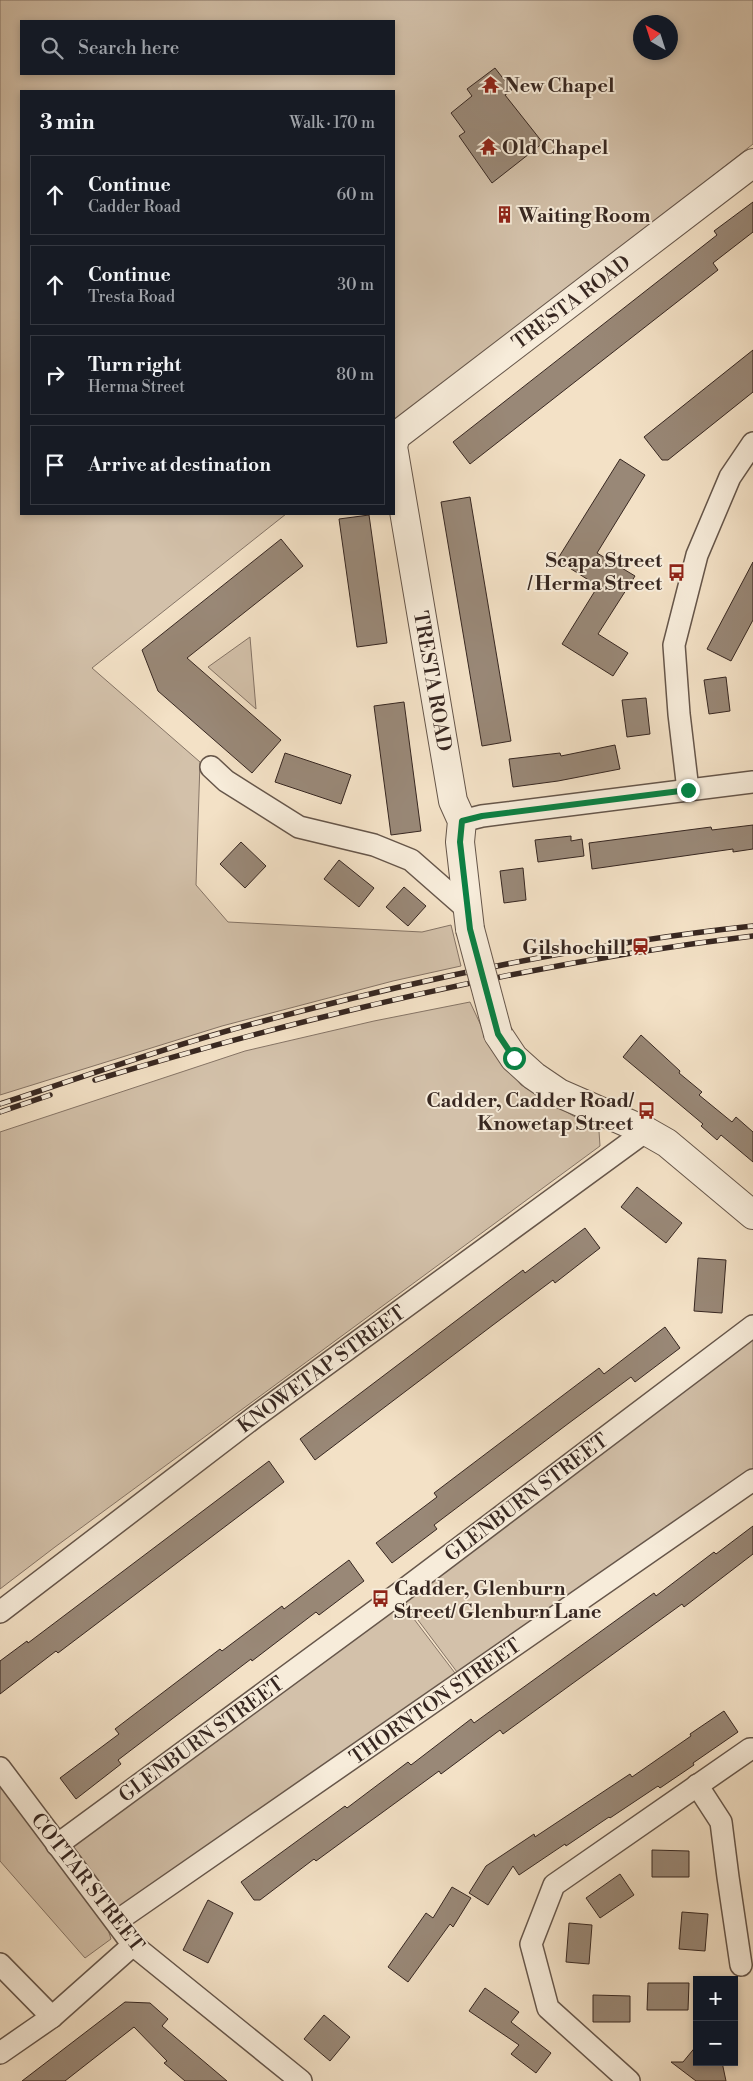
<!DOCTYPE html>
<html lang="en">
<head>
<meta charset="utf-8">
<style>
  :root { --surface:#171b24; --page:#20242c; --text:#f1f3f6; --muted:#9ea1a6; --line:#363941 }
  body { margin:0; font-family:"Libre Bodoni",serif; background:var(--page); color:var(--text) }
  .controls { position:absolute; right:15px; bottom:15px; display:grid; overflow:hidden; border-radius:0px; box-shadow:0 2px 8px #0003 }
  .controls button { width:45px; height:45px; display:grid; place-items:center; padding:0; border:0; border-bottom:1px solid var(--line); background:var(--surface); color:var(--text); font:25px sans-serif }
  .compass { position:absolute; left:633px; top:15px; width:45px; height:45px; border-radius:50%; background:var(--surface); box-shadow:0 2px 8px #0003; rotate:321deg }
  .stop { position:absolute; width:15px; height:15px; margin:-11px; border:4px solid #0b8043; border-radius:50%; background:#fff }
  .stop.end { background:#0b8043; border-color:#fff; box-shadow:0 1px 5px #0008 }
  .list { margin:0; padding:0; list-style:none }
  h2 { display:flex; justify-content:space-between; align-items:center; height:65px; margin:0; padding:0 20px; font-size:21px }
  h2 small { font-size:16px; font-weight:400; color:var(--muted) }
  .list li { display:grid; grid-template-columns:32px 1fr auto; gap:15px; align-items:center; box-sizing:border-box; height:80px; margin:0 10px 10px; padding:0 10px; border:1px solid var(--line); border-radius:0px }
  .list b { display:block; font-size:19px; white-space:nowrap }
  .list p { margin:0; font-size:16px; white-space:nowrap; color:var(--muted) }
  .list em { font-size:16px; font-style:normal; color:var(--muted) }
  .icon { flex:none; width:28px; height:28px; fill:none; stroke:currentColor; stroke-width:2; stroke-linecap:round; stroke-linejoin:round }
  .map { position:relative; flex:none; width:753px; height:2081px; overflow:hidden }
  .search { position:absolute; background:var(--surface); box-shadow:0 2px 8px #0003; left:20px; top:20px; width:375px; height:55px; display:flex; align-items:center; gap:12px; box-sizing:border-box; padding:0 18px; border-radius:0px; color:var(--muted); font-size:19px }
  .panel { position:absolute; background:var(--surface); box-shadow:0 2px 8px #0003; left:20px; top:90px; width:375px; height:425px; border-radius:0px }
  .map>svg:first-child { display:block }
  .green { fill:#d3c1aa; stroke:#857466; fill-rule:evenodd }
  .building { fill:#987; stroke:#372721 }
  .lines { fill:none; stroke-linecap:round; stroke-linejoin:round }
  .minor-casing { stroke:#66564a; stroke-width:24 }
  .tertiary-casing { stroke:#66564a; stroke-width:30 }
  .minor { stroke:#f7ecda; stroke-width:21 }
  .tertiary { stroke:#f7ecda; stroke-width:28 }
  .rail-casing { stroke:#372721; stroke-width:5.5 }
  .rail { stroke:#f7ecda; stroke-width:4; stroke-dasharray:11; stroke-linecap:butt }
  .tertiary-bridge-casing { stroke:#66564a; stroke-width:30; stroke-linecap:butt }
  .tertiary-bridge { stroke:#f7ecda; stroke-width:28 }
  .route { stroke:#0b8043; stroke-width:6 }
  .labels { text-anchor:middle; stroke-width:4; stroke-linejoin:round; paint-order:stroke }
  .poi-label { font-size:20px; font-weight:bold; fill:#372721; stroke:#f7ecda; text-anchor:start }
  .street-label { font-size:20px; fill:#372721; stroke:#f7ecda }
</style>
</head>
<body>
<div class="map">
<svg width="753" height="2081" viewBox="0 0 753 2081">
  <rect width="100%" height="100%" fill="#f3e1c6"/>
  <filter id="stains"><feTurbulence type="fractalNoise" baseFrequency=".004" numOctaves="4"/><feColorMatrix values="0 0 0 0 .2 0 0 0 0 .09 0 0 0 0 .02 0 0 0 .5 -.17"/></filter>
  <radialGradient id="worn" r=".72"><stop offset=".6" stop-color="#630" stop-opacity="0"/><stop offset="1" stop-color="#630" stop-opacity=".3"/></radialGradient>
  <!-- green -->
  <g class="green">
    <path d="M0,0H753V144L394,428V91H21V514H286L92,668L200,762L196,885L228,922L422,932L451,925L461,966L393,981L222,1026L0,1095ZM21,21H394V74H21ZM640,22H670V52H640Z"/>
    <path d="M250,637L256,709L208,667Z"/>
    <path d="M470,1002L491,1047L521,1085L599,1131L600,1146L55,1547L0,1589V1132L245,1051L374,1021Z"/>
    <path d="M753,1328V1476L463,1680L400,1596Z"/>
    <path d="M398,1598L461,1681L106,1923L111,1939L85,1958L0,1861V1782L54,1852Z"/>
  </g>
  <!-- building -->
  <g class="building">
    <path d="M495,68L512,90L505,95L543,143L492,183L459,136L465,132L451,113L472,96L467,89Z"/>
    <path d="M753,202V232L713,263L718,270L470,464L453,442L717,235L714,231Z"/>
    <path d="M753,350V392L668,460H662L644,437Z"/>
    <path d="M620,459L645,475L597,553L635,576L598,634L628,653L613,676L562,644L598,586L557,560Z"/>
    <path d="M470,497L511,741L482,746L441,502Z"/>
    <path d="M369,515L387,643L357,647L339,519Z"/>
    <path d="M281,539L303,566L187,658L281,740L252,773L158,691L142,650Z"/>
    <path d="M753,562V620L731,661L707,649Z"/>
    <path d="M726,677L730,711L709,714L704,680Z"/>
    <path d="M646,698L650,734L627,737L622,700Z"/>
    <path d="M404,702L421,831L391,835L374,706Z"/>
    <path d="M615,745L620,769L558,781L513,787L509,759L560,753L561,756Z"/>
    <path d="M285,753L351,775L341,804L275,782Z"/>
    <path d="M753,825V849L733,852V849L592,869L589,843L711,827L712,830Z"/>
    <path d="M571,836V841L582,839L584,856L538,862L535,840Z"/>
    <path d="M241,842L266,866L245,888L220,864Z"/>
    <path d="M339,860L374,888L359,907L324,879Z"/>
    <path d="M523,868L526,900L504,903L500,871Z"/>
    <path d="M404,887L426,906L408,926L386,907Z"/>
    <path d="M641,1035L680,1071L679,1073L702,1092L699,1095L732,1122L736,1117L753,1132V1162L721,1135L717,1140L701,1126L703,1124L623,1057Z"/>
    <path d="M637,1187L682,1223L666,1243L621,1207Z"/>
    <path d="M585,1228L600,1248L555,1283L553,1280L493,1325L315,1460L300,1439L523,1270L525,1273Z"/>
    <path d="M698,1258L726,1260L722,1313L694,1311Z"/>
    <path d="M665,1327L680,1348L635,1382L631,1377L569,1423L434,1525L437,1529L392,1563L376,1543L437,1497L434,1493L599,1368L604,1374Z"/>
    <path d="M269,1461L284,1482L58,1653L56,1651L0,1694V1661L27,1641L28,1643Z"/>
    <path d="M753,1526V1554L684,1607L682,1604L503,1734L500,1730L441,1774L439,1771L316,1861L314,1859L260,1900H254L241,1882L345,1806L347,1808L408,1762L411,1765L471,1719L474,1723L654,1593L656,1596L714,1552L716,1554Z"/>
    <path d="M349,1560L364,1581L319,1615L316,1612L252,1661L251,1659L118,1760L121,1764L76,1799L60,1778L119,1734L115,1729L220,1649L222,1651L282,1606L284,1609Z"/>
    <path d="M724,1711L738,1732L693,1763L694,1765L660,1788L658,1786L610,1818L609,1817L566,1846L565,1844L519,1875L513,1866L488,1905L469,1893L486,1866L534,1834L535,1837L630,1774L632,1777L691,1736L690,1734Z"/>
    <path d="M652,1850L689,1851V1877H652Z"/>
    <path d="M620,1874L634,1895L600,1918L586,1898Z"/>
    <path d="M452,1887L471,1898L453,1927L450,1924L408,1982L388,1967L426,1913L433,1918Z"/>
    <path d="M208,1900L233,1913L208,1963L183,1950Z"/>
    <path d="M682,1912L708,1914L705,1951L679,1949Z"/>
    <path d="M569,1923L592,1925L589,1964L566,1962Z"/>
    <path d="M648,1983H689L688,2010H647Z"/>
    <path d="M485,1988L519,2012L511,2022L551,2053L536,2073L511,2054L519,2045L469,2011Z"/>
    <path d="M593,1995L630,1996V2022H593Z"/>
    <path d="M125,2002L150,2003L168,2019L162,2026L227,2081H185L164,2063L167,2061L134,2027L65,2081H22Z"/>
    <path d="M324,2015L350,2037L330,2061L304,2039Z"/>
    <path d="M697,2045V2062H722L726,2081H696L671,2062H683Z"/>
  </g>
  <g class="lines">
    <defs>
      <g id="minor">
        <path d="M211,767L226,781L299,827L374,845L411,860L468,910"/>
        <path d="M688,790L679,714L674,645L697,555L730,477L753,443"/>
        <path d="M462,821L482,816L753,782"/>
        <path d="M0,1612L256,1416L646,1131"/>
        <path d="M0,1768L133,1945L301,2081"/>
        <path d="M697,1785L721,1822L728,1877L741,1965"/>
        <path d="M57,1845L397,1595L753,1326"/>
        <path d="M117,1921L753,1480"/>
        <path d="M0,1964L52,2017"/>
        <path d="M0,2053L52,2017L133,1945"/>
        <path d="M629,2081L548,2008L531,1944L554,1885L750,1749H753"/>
      </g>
      <g id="tertiary">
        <path d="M394,443L396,436L753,163"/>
        <path d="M394,452L453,801L462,821L460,842L470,929"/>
        <path d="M498,1034L514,1058L534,1076L559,1093L646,1131L667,1143L753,1215"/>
      </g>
    </defs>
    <!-- minor casing -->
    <use href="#minor" class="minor-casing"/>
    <!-- tertiary casing -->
    <use href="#tertiary" class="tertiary-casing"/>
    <!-- minor -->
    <use href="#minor" class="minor"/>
    <!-- tertiary -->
    <use href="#tertiary" class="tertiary"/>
    <defs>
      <g id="rail">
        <path d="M95,1080C310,1015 529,963 753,936"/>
        <path d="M0,1104C85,1076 170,1046 256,1023C419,979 586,944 753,926"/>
        <path d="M0,1112L50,1095"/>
      </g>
    </defs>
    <!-- rail casing -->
    <use href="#rail" class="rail-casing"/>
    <!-- rail -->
    <use href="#rail" class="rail"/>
    <defs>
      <path id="tertiary-bridge" d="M470,929L498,1034"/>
    </defs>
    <!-- tertiary-bridge casing -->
    <use href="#tertiary-bridge" class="tertiary-bridge-casing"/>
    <!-- tertiary-bridge -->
    <use href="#tertiary-bridge" class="tertiary-bridge"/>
  </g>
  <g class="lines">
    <!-- route -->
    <path class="route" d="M514,1058L498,1034L470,929L460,842L462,821L482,816L688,790"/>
  </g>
  <!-- icons -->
  <defs>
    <symbol id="temple-bare" viewBox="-9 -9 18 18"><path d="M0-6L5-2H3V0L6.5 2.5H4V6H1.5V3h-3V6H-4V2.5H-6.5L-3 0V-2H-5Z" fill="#8f2418" stroke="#f7ecda" stroke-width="2.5" paint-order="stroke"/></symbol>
    <symbol id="building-bare" viewBox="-9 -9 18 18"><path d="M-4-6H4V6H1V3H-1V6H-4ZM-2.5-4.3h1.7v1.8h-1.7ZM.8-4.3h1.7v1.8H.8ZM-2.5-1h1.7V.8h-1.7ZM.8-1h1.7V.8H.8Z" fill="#8f2418" stroke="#f7ecda" stroke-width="2.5" paint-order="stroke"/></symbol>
    <symbol id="bus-bare" viewBox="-9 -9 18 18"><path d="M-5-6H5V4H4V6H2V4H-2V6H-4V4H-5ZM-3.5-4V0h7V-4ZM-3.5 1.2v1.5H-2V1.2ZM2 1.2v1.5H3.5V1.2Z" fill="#8f2418" stroke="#f7ecda" stroke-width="2.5" paint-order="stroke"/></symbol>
    <symbol id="station-bare" viewBox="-9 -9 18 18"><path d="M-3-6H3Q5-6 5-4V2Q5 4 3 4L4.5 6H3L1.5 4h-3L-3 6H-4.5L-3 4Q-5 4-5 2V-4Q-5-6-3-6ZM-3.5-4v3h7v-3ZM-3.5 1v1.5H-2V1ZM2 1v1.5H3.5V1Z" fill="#8f2418" stroke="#f7ecda" stroke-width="2.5" paint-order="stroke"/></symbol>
  </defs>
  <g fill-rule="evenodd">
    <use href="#temple-bare" x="478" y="72" width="25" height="25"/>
    <use href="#temple-bare" x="476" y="134" width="25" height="25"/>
    <use href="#building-bare" x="492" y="202" width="25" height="25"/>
    <use href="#bus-bare" x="664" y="560" width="25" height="25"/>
    <use href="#station-bare" x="628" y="934" width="25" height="25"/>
    <use href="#bus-bare" x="634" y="1098" width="25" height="25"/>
    <use href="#bus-bare" x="368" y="1586" width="25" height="25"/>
  </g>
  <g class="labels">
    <!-- poi labels -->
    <g class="poi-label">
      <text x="504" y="92">New Chapel</text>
      <text x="502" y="154">Old Chapel</text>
      <text x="518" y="222">Waiting Room</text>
      <text x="662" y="567" text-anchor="end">Scapa Street<tspan x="662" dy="23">/ Herma Street</tspan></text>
      <text x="626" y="954" text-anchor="end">Gilshochill</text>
      <text x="633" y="1107" text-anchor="end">Cadder, Cadder Road/<tspan x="633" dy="23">Knowetap Street</tspan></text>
      <text x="394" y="1595">Cadder, Glenburn<tspan x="394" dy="23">Street/ Glenburn Lane</tspan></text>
    </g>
    <!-- street labels -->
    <g class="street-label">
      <text transform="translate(571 302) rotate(-37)" y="7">TRESTA ROAD</text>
      <text transform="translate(433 681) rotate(80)" y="7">TRESTA ROAD</text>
      <text transform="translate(321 1369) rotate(-36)" y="7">KNOWETAP STREET</text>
      <text transform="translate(526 1497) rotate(-37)" y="7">GLENBURN STREET</text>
      <text transform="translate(435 1701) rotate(-35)" y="7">THORNTON STREET</text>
      <text transform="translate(201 1739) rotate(-36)" y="7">GLENBURN STREET</text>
      <text transform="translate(88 1882) rotate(52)" y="7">COTTAR STREET</text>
    </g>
  </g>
  <rect width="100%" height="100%" filter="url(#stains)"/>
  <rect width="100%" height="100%" fill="url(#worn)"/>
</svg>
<div class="controls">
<button>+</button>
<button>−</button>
</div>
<svg class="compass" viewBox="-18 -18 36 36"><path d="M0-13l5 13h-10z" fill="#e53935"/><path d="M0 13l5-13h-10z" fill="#9ea1a6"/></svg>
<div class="stop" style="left:514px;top:1058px"></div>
<div class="stop end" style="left:688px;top:790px"></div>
<div class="search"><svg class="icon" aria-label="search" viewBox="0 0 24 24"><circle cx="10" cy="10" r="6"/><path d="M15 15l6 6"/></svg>Search here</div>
<section class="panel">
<h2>3 min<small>Walk · 170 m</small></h2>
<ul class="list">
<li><svg class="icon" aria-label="ahead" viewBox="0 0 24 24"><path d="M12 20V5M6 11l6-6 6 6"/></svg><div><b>Continue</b><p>Cadder Road</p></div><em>60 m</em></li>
<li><svg class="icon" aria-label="ahead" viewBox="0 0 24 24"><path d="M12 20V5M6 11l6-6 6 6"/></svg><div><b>Continue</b><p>Tresta Road</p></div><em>30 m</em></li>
<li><svg class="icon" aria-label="right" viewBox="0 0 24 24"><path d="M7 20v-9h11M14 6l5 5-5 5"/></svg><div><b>Turn right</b><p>Herma Street</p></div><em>80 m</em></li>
<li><svg class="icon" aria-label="arrive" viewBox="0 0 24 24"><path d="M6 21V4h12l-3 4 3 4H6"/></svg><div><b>Arrive at destination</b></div></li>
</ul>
</section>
</div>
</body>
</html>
